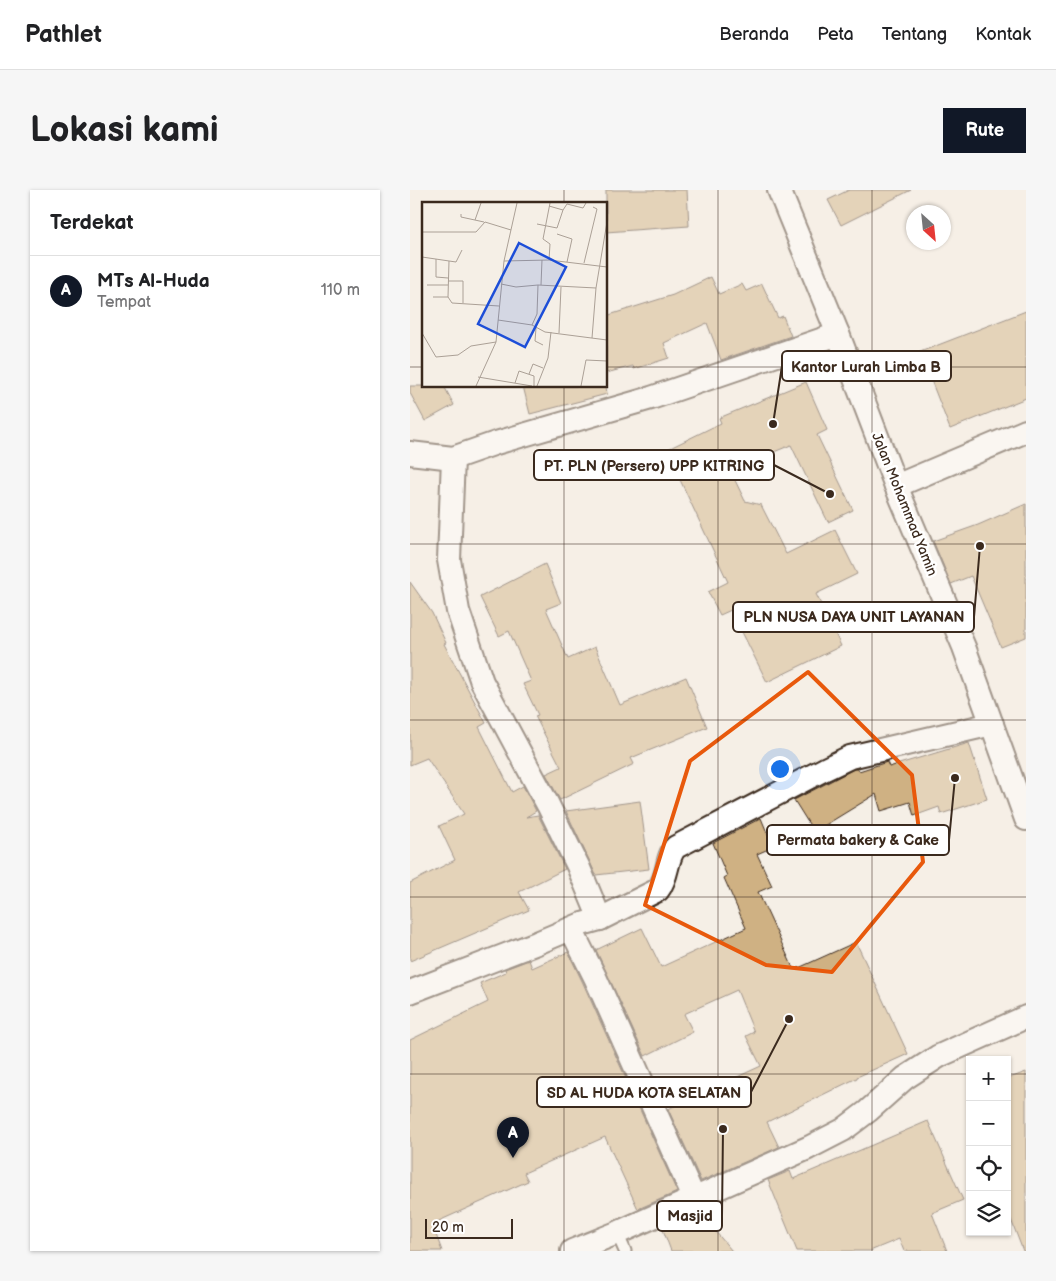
<!DOCTYPE html>
<html lang="id">
<head>
<meta charset="utf-8">
<style>
  :root { --surface:#fff; --page:#f6f6f6; --text:#202124; --muted:#757577; --line:#e0e0e0; --accent:#111827 }
  body { margin:0; font-family:"Balsamiq Sans",sans-serif; background:var(--page); color:var(--text) }
  .controls { position:absolute; right:15px; bottom:15px; display:grid; overflow:hidden; border-radius:0px; box-shadow:0 1px 4px #0004 }
  .controls button { width:45px; height:45px; display:grid; place-items:center; padding:0; border:0; border-bottom:1px solid var(--line); background:var(--surface); color:var(--text); font:25px sans-serif }
  .compass { position:absolute; left:496px; top:15px; width:45px; height:45px; border-radius:50%; background:var(--surface); box-shadow:0 1px 4px #0004; rotate:153deg }
  .scale { position:absolute; left:15px; bottom:12px; width:88px; box-sizing:border-box; padding-left:5px; border:2px solid #3b2a1e; border-top:0; font-size:14px; line-height:18px; white-space:nowrap; color:#3b2a1e; -webkit-text-stroke:4px #fff; paint-order:stroke }
  .you { position:absolute; left:369px; top:578px; width:18px; height:18px; margin:-12px; border:4px solid #fff; border-radius:50%; background:#1a73e8; box-shadow:0 0 0 8px #1a73e833 }
  .badge { display:grid; place-items:center; width:32px; height:32px; border-radius:50%; background:var(--accent); color:#fff; font-size:16px; font-weight:700 }
  .pin { position:absolute; translate:-50% -41px; filter:drop-shadow(0 1px 2px #0008) }
  .pin::after { content:''; position:absolute; top:26px; width:18px; height:15px; background:inherit; clip-path:polygon(0 0,100% 0,50% 100%) }
  .list { margin:0; padding:0; list-style:none }
  h2 { display:flex; justify-content:space-between; align-items:center; height:65px; margin:0; padding:0 20px; font-size:21px }
  h2 small { font-size:16px; font-weight:400; color:var(--muted) }
  .list li { display:grid; grid-template-columns:32px 1fr auto; gap:15px; align-items:center; box-sizing:border-box; height:70px; padding:0 20px; border-top:1px solid var(--line) }
  .list b { display:block; font-size:19px; white-space:nowrap }
  .list p { margin:0; font-size:16px; white-space:nowrap; color:var(--muted) }
  .list em { font-size:16px; font-style:normal; color:var(--muted) }
  .icon { flex:none; width:28px; height:28px; fill:none; stroke:currentColor; stroke-width:2; stroke-linecap:round; stroke-linejoin:round }
  .map { position:relative; flex:none; width:616px; height:1061px; overflow:hidden; border-radius:0px }
  header { display:flex; align-items:center; gap:30px; box-sizing:border-box; height:70px; padding:0 25px; background:var(--surface); border-bottom:1px solid var(--line) }
  header strong { font-size:24px }
  nav { display:flex; gap:28px; margin-inline-start:auto; font-size:18px }
  .intro { display:flex; align-items:center; justify-content:space-between; box-sizing:border-box; height:120px; padding:0 30px }
  h1 { margin:0; font-size:35px }
  .button { padding:12px 22px; border-radius:0px; background:var(--accent); color:#fff; font-size:18px; font-weight:700 }
  main { display:flex; gap:30px; padding:0 30px }
  aside { flex:1; background:var(--surface); border-radius:0px; box-shadow:0 1px 4px #0004 }
  .map>svg:first-child { display:block }
  .building { fill:#cfb183; stroke:#3b2a1e }
  .lines { fill:none; stroke-linecap:round; stroke-linejoin:round }
  .lane-casing { stroke:#3b2a1e; stroke-width:15 }
  .street-casing { stroke:#3b2a1e; stroke-width:26 }
  .lane { stroke:#fff; stroke-width:11 }
  .street { stroke:#fff; stroke-width:22 }
  .marked { fill:none; stroke:#e8590c; stroke-width:4; stroke-linejoin:round }
  .grid { fill:none; stroke:#3b2a1e; stroke-width:1; stroke-opacity:0.55 }
  .labels { text-anchor:middle; stroke-width:5; stroke-linejoin:round; paint-order:stroke }
  .street-label { font-size:14px; fill:#3b2a1e; stroke:#fff }
  .inset-road { fill:none; stroke:#aba096; stroke-width:1 }
  .view { fill:#1d4ed8; fill-opacity:0.15; stroke:#1d4ed8; stroke-width:2.5 }
  .inset-edge { fill:none; stroke:#3b2a1e; stroke-width:2.5 }
  .leader { fill:none; stroke:#3b2a1e; stroke-width:2 }
  .callout-dot { fill:#3b2a1e; stroke:#fff; stroke-width:2 }
  .callout { fill:#fff; stroke:#3b2a1e; stroke-width:2 }
  .callout-label { font-size:15px; text-anchor:middle; font-weight:bold; fill:#3b2a1e }
</style>
</head>
<body>
<header>
<strong>Pathlet</strong>
<nav><a>Beranda</a><a>Peta</a><a>Tentang</a><a>Kontak</a></nav>
</header>
<div class="intro"><h1>Lokasi kami</h1><a class="button">Rute</a></div>
<main>
<aside>
<h2>Terdekat<small></small></h2>
<ul class="list">
<li><span class="badge">A</span><div><b>MTs Al-Huda</b><p>Tempat</p></div><em>110 m</em></li>
</ul>
</aside>
<div class="map">
<svg width="616" height="1061" viewBox="0 0 616 1061">
  <rect width="100%" height="100%" fill="#f5efe6"/>
  <filter id="ink" filterUnits="userSpaceOnUse"><feTurbulence type="fractalNoise" baseFrequency=".02" numOctaves="2"/><feDisplacementMap in="SourceGraphic" scale="10" xChannelSelector="R" yChannelSelector="G"/><feConvolveMatrix kernelMatrix="1 2 1 2 8 2 1 2 1" color-interpolation-filters="sRGB"/></filter>
  <g filter="url(#ink)">
    <!-- building -->
    <g class="building">
      <path d="M196,0H277L279,36L196,42Z"/>
      <path d="M439,0H501L431,35L418,10Z"/>
      <path d="M301,87L309,104L332,94L336,101L352,94L368,128L373,126L381,146L311,170L297,133L254,153L259,168L224,179L223,176L196,183V126L263,105Z"/>
      <path d="M616,121V208L540,239L510,162Z"/>
      <path d="M396,192L417,240L407,245L443,320L418,332L381,255L320,280L335,311L351,315L376,364L425,340L447,384L406,404L431,456L357,492L321,420L310,425L298,402L318,392L256,260L311,233L309,228Z"/>
      <path d="M0,196H34L44,215L15,231L0,203Z"/>
      <path d="M113,196H196L197,204L120,224Z"/>
      <path d="M616,314V447L591,457L561,386L541,394L523,351L568,335Z"/>
      <path d="M135,374L151,413L136,419L158,469L185,457L210,515L276,487L297,537L221,568L224,574L150,610L136,584L151,577L125,526L128,525L113,494L121,491L99,441L89,446L70,407Z"/>
      <path d="M0,392L22,423L36,453L34,454L76,533L69,537L102,602L113,596L126,621L116,627L128,625L155,679L109,702L119,720L0,771V693L45,670L29,636L54,624L17,568L0,575Z"/>
      <path d="M559,553L577,609L531,624L529,617L504,626L500,612L471,621L466,604L404,642L384,610L444,579H448L449,581L477,572L479,577Z"/>
      <path d="M230,611L239,679L186,685L156,621Z"/>
      <path d="M351,628L363,657L347,664L362,696L348,702L384,780L446,752L498,864L447,887V888L357,932L369,957L291,991L258,919L351,876L336,846L344,842L327,800L274,824L283,842L235,866L186,760L232,738L251,777L336,738L314,688L317,686L303,653Z"/>
      <path d="M158,762L173,793L267,1002L228,1019L195,947L114,983L118,991L22,1034L32,1061H0V850L78,812L70,793L96,782L95,779L119,770L122,778Z"/>
      <path d="M616,882V1061H613L597,1019V889Z"/>
      <path d="M518,931L553,1010L522,1023L537,1061H494L489,1049L460,1061H387L358,990L380,981L383,989Z"/>
      <path d="M288,1021L322,1061H261L252,1037Z"/>
    </g>
    <g class="lines">
      <defs>
        <path id="lane" d="M207,1043L215,1061"/>
        <g id="street">
          <path d="M369,0L428,144L486,296L554,457L616,629"/>
          <path d="M0,263L43,268L86,253L241,208L428,144"/>
          <path d="M486,296L616,241"/>
          <path d="M190,729L248,700C259,686 256,666 266,657L415,579L440,567L582,534"/>
          <path d="M161,739L185,787L284,1008"/>
          <path d="M0,802L127,753L172,734L190,729L168,676L138,615L72,492L48,421L39,370L43,268"/>
          <path d="M162,1061L207,1043L398,958L433,940L458,921L495,888L529,866L616,827"/>
        </g>
      </defs>
      <!-- lane casing -->
      <use href="#lane" class="lane-casing"/>
      <!-- street casing -->
      <use href="#street" class="street-casing"/>
      <!-- lane -->
      <use href="#lane" class="lane"/>
      <!-- street -->
      <use href="#street" class="street"/>
    </g>
  </g>
  <!-- marked area -->
  <path d="M0 0H616V1061H0ZM398,482L502,585L513,672L422,782L356,775L235,715L280,571Z" fill="#f5efe6" fill-opacity=".55" fill-rule="evenodd"/>
  <path class="marked" d="M398,482L502,585L513,672L422,782L356,775L235,715L280,571Z"/>
  <!-- grid -->
  <path class="grid" d="M154,0V14M308,0V1061M462,0V1061M0,177H14M196,177H616M154,196V1061M0,354H616M0,530H616M0,707H616M0,884H560M597,884H616"/>
  <g class="labels">
    <!-- street labels -->
    <g class="street-label">
      <text transform="translate(495 314) rotate(68)" y="5">Jalan Mohammad Yamin</text>
    </g>
  </g>
  <!-- overview -->
  <g transform="translate(12 12)">
    <rect width="185" height="185" fill="#f5efe6"/>
    <path class="inset-road" d="M141,8L145,2L161,6L164,1M39,12V15L62,20M53,18L59,1M115,22L135,26L141,8L127,4M0,30H54L63,20L89,28M135,32L150,37L145,60M0,55L34,60L40,48M14,57V75L26,76M127,58L128,42L121,37L128,1M82,59L127,58L185,65M162,61L175,7L171,5M26,79H41V101M79,82L94,85L116,83M5,83H26M119,83L120,58M11,95H26L30,101L77,104M26,95L27,59M76,118L110,123L123,130L185,138M110,123L115,112L116,83L174,86L185,20M114,126L113,139L121,143M0,131L14,155L36,153L49,144L74,140M137,131L139,85M170,136L174,86M107,172L111,162L121,166M56,175L110,184M93,181L97,169L112,174V184M54,184L74,140L82,59L95,1M115,184L126,156L129,130M159,184L164,158L185,159"/>
    <path class="view" d="M97,41L144,65L103,145L56,122Z"/>
    <rect width="185" height="185" class="inset-edge"/>
  </g>
  <!-- callouts -->
  <path class="leader" d="M363 234L372 176M420 304L364 275M570 356L564 427M545 588L539 650M379 829L341 902M313 939L312 1026"/>
  <g class="callout-dot">
    <circle cx="363" cy="234" r="5"/>
    <circle cx="420" cy="304" r="5"/>
    <circle cx="570" cy="356" r="5"/>
    <circle cx="545" cy="588" r="5"/>
    <circle cx="379" cy="829" r="5"/>
    <circle cx="313" cy="939" r="5"/>
  </g>
  <g class="callout">
    <rect x="372" y="161" width="169" height="30" rx="5"/>
    <rect x="124" y="260" width="240" height="30" rx="5"/>
    <rect x="323" y="412" width="241" height="30" rx="5"/>
    <rect x="357" y="635" width="182" height="30" rx="5"/>
    <rect x="127" y="887" width="214" height="30" rx="5"/>
    <rect x="247" y="1011" width="65" height="30" rx="5"/>
  </g>
  <g class="callout-label">
    <text x="456" y="182">Kantor Lurah Limba B</text>
    <text x="244" y="281">PT. PLN (Persero) UPP KITRING</text>
    <text x="444" y="432">PLN NUSA DAYA UNIT LAYANAN</text>
    <text x="448" y="655">Permata bakery &amp; Cake</text>
    <text x="234" y="908">SD AL HUDA KOTA SELATAN</text>
    <text x="280" y="1031">Masjid</text>
  </g>
</svg>
<div class="controls">
<button>+</button>
<button>−</button>
<button><svg class="icon" aria-label="locate" viewBox="0 0 24 24"><circle cx="12" cy="12" r="6"/><path d="M12 2v4M12 18v4M2 12h4M18 12h4"/></svg></button>
<button><svg class="icon" aria-label="layers" viewBox="0 0 24 24"><path d="M12 4l9 5-9 5-9-5zM3 14l9 5 9-5"/></svg></button>
</div>
<svg class="compass" viewBox="-18 -18 36 36"><path d="M0-13l5 13h-10z" fill="#e53935"/><path d="M0 13l5-13h-10z" fill="#757577"/></svg>
<div class="scale">20 m</div>
<div class="you"></div>
<div class="pin badge" style="left:103px;top:968px">A</div>
</div>
</main>
</body>
</html>
